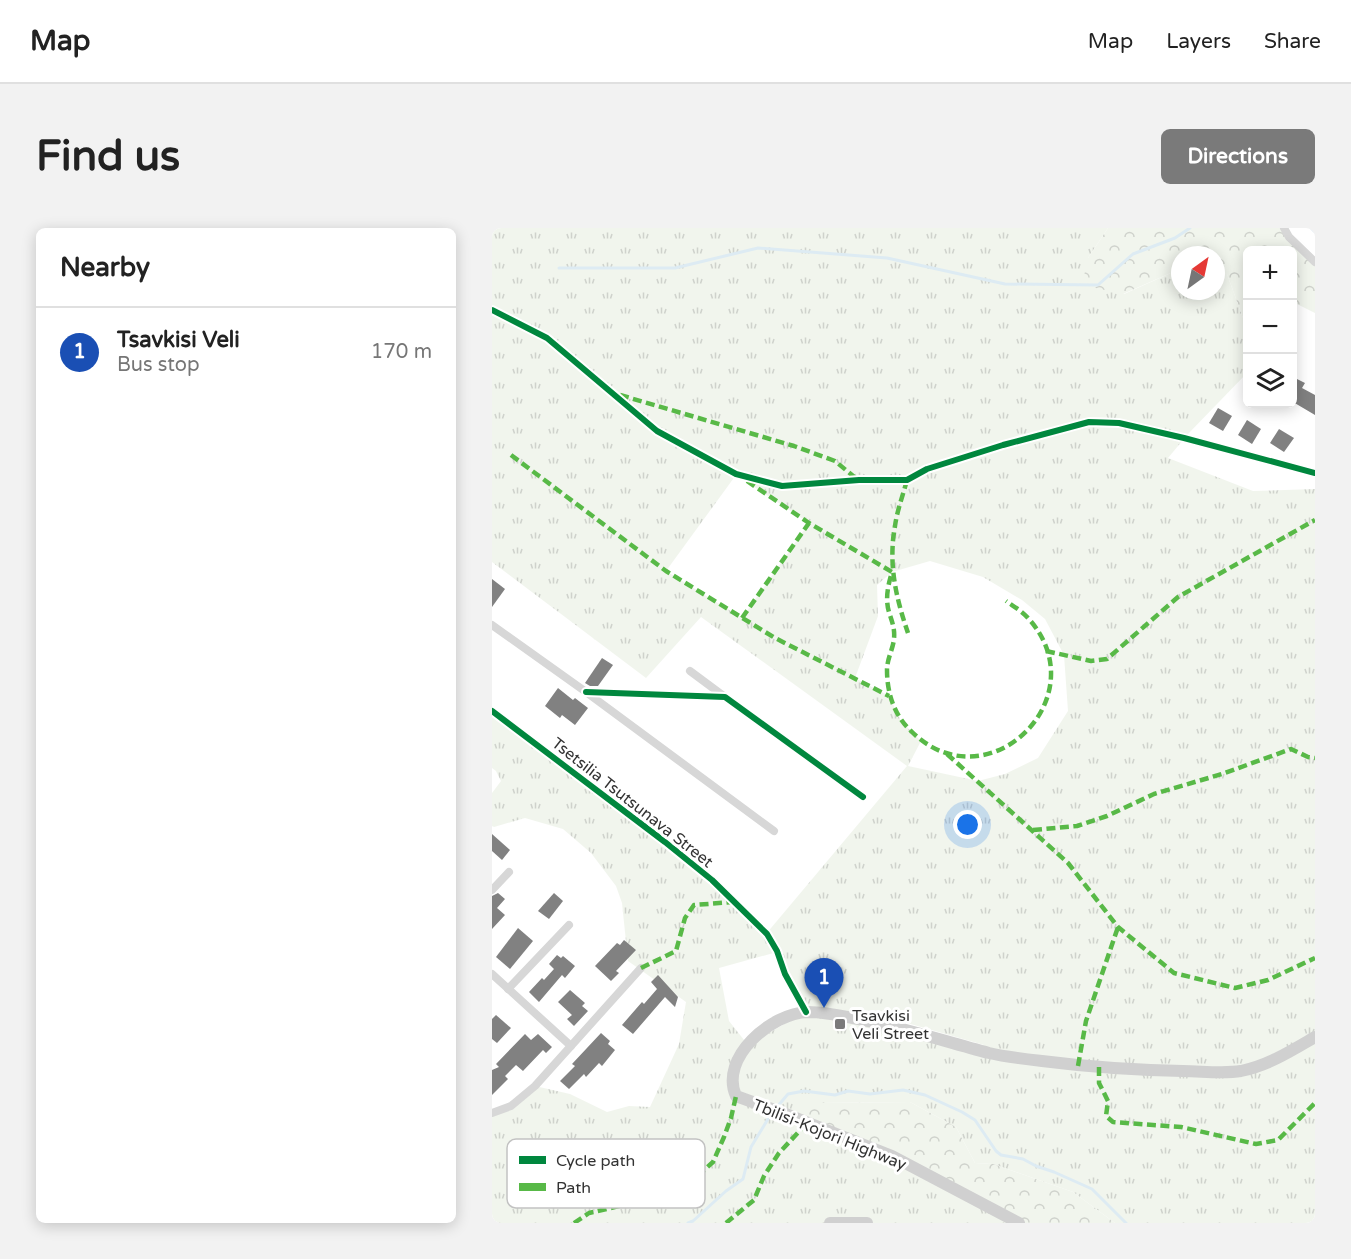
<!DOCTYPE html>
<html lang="en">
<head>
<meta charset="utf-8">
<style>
  :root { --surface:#fff; --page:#f2f2f2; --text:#222; --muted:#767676; --line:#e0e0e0; --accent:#7a7a7a }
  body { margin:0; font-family:"Varela Round",sans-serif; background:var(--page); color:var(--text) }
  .controls { position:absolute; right:18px; top:18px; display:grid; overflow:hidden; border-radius:9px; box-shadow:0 3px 15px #0003 }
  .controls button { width:54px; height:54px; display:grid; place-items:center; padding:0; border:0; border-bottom:2px solid var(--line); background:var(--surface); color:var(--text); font:30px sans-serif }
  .compass { position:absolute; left:679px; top:18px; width:54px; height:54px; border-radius:50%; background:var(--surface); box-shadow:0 3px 15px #0003; rotate:33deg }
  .you { position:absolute; left:476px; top:597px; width:21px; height:21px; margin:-15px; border:4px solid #fff; border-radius:50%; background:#1a73e8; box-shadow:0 0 0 9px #1a73e833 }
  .badge { display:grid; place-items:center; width:39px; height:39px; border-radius:50%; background:var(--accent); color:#fff; font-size:20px; font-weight:700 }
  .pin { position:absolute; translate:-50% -50px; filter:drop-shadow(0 2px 3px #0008) }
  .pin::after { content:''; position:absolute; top:32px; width:21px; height:18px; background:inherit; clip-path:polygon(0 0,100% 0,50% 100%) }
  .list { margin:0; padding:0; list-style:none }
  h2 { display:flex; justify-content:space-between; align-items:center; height:78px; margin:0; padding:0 24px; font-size:26px }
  h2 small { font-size:20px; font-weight:400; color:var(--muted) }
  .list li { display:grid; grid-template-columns:39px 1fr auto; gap:18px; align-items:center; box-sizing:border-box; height:90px; padding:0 24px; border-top:2px solid var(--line) }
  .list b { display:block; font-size:22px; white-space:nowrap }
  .list p { margin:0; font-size:20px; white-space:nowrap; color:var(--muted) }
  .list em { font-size:20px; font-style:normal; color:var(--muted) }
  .icon { flex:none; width:33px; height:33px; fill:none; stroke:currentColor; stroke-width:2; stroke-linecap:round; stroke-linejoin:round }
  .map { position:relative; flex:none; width:823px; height:995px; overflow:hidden; border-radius:9px }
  header { display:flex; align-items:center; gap:36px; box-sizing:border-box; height:84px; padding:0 30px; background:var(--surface); border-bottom:2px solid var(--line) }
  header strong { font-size:28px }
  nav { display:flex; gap:33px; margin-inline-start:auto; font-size:21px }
  .intro { display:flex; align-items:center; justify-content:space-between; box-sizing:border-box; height:144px; padding:0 36px }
  h1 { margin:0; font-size:42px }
  .button { padding:15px 27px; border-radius:9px; background:var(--accent); color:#fff; font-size:21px; font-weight:700 }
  main { display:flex; gap:36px; padding:0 36px }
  aside { flex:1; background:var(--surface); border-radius:9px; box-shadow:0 3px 15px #0003 }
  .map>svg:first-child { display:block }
  .grass { fill:url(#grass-tufts); fill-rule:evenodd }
  .forest { fill:url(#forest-crowns) }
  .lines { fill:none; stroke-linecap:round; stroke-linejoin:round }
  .stream { stroke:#ddebf3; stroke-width:3 }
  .building { fill:#818181 }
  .street { stroke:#d7d7d7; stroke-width:8 }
  .secondary { stroke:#d0d0d0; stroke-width:12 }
  .quiet { stroke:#58b947; stroke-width:4.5; stroke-dasharray:9 4.5; stroke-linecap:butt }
  .cycleway-casing { stroke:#fff; stroke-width:10 }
  .cycleway { stroke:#00873e; stroke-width:6 }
  .poi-dot { fill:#7a7a7a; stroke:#fff; stroke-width:2 }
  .labels { text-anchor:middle; stroke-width:6; stroke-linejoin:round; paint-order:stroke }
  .street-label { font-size:16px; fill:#333; stroke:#fff }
  .poi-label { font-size:16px; fill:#333; stroke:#fff; text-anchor:start }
  .key { fill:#fff; stroke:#c2c2c2; stroke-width:1.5 }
  .key-label { font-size:16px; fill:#333 }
</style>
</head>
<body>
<header>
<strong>Map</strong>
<nav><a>Map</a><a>Layers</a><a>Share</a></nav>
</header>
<div class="intro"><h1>Find us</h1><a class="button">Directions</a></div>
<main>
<aside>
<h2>Nearby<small></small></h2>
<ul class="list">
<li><span class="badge" style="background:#1a4fb4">1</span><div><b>Tsavkisi Veli</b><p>Bus stop</p></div><em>170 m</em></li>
</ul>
</aside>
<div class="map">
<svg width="823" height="995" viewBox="0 0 823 995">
  <defs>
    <pattern id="grass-tufts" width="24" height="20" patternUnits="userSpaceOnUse" patternTransform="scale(1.5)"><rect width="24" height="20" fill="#f1f5ed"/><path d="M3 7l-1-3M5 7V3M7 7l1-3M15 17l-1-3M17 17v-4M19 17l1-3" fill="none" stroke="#cfd2cc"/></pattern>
    <pattern id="forest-crowns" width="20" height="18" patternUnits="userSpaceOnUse" patternTransform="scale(1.5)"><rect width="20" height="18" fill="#f1f5ed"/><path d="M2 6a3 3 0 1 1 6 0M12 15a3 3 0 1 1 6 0" fill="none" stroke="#cfd2cc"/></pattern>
  </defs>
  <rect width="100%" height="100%" fill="#fff"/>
  <!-- grass -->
  <path class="grass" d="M0,0H616L596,30L632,66L681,44H688V63H724V45L735,46L755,101V145L696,206L676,230L761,263L823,261V995H623L581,964L501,936L483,935L464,899L418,874L327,875L400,928L527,995H0V885L43,858L78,866L115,884L137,878L158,879L187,816L194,774L136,733L130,675L124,658L99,625L71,601L33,590L2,599L0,598V565L9,553L4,543L0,540V483L173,614L274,706L415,538L209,389L154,450L0,334ZM244,247L317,295L250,390L174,343ZM438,333L491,349L530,372L553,391L572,427L576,483L546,530L513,546L486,553L416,538L429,513L409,493L397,468L363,450L386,388L385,357L400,344ZM285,724L313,784L256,817L237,793L227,740ZM339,785L387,787L492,817H491Z"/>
  <!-- forest -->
  <g class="forest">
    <path d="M616,0H792L823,34V85L801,74L800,22H756L755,101L735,46L724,45V27H688V44H681L631,66L590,57L596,30Z"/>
    <path d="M418,874L464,899L483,935L501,936L581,964L623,995H527L400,928L299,888L327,875Z"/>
  </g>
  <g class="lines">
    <!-- stream -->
    <g class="stream">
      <path d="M819,0L823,4"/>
      <path d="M67,40H183L266,20L395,30L513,56L606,57L641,26L683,10L698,0"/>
      <path d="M285,879L296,866L312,863L343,867L356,863L378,866L411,862L433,867L470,884L483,892L504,923L509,927L531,931L544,938L562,944L600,961L634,995"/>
      <path d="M196,995L201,993L234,963L251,951L259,919L279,886"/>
    </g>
  </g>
  <!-- building -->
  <g class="building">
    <path d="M801,149L813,155L810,160L823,167V187L801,174Z"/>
    <path d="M726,180L740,188L731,203L717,195Z"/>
    <path d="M755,192L769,201L760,216L746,207Z"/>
    <path d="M787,201L802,210L792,224L778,215Z"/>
    <path d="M0,351L13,361L0,379Z"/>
    <path d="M110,430L121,437L106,458H98L93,455Z"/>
    <path d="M66,460L81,472L83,470L96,480L83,497L70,487L68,490L53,478Z"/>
    <path d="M0,606L18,622L10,632L0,623Z"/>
    <path d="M6,665L13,671L5,680L13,687L0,701V668Z"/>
    <path d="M62,665L71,673L57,691L46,683Z"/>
    <path d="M26,700L41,713L18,741L4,729Z"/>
    <path d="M132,712L144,722L124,743L127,745L119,753L103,738L125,715L128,717Z"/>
    <path d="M65,727L69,730L71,728L83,738L73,750L70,747L47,774L37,764L50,750L52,752L62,741L57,736Z"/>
    <path d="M166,747L186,769L183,779L173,769L141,806L130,797L150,774L152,776L165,761L159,754Z"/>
    <path d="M78,762L93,775L90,778L96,783L82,798L75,791L80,787L66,774Z"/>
    <path d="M4,787L19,800L5,815L0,811V791Z"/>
    <path d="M109,805L118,813L116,816L123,822L110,838L107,835L94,849L92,846L77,861L68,853L83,838L80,836Z"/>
    <path d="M33,806L39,812L46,806L60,819L54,825L51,822L31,843L24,837L13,848L16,851L0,867V842L7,839L4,836Z"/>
  </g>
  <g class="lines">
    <!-- street -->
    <g class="street">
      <path d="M792,0L797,9L823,34"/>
      <path d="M0,82L55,110L165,203L244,246L290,258L367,252H415L435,241L511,217L597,194L627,195L692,210L823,245"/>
      <path d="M0,397L94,464L282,603"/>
      <path d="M198,443L233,469"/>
      <path d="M95,464L233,469L371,569"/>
      <path d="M0,483L173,614L220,652L275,706L285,723L293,746L314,784"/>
      <path d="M0,662L17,644"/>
      <path d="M0,746L79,818"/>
      <path d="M16,761L77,697"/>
      <path d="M0,885L19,878L43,858L149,740"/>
    </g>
    <!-- secondary -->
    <g class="secondary">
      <path d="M338,995H375"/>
      <path d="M527,995L400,928L299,888L244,868C227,830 279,785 316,784C331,784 346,787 361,790C407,798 451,813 497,825C514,829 532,831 550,833C597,839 643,842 691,843C709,843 731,846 749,843C777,837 799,823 823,809"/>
    </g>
    <!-- quiet -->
    <g class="quiet">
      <path d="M128,167L302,218L343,233L366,252"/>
      <path d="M19,227L174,343L283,410L397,468"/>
      <path d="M415,252C411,267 405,283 403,298C396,336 404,370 416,405"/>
      <path d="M255,253L317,295L400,344C396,357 393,371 397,384C400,394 403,400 402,411C401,421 395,431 395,442C395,465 402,487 419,503C495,579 608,469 536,390C530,383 521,378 514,373"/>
      <path d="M250,390L317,295"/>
      <path d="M554,423L599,433L615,431L686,369L823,292"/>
      <path d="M455,526L576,635L626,699L682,745L743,760L776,752L823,730"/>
      <path d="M541,602L585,598L615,588L662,566L730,546L799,521L816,529L823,530"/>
      <path d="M149,740L184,723L193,690L202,677L241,674"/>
      <path d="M586,838L594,793L626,699"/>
      <path d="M607,839V855L616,873L614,888L621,894L689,899L764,916L786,912L823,875"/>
      <path d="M82,995L97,985L162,970H173L209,945L221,934L232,909L239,890L244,868"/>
      <path d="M234,995L262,972L272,948L287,925L315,895"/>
    </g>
    <defs>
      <g id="cycleway">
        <path d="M0,82L55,110L165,203L244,246L290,258L367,252H415L435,241L511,217L597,194L627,195L692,210L823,245"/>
        <path d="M94,464L233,469L371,569"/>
        <path d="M0,483L173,614L220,652L275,706L285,723L293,746L314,784"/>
      </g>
    </defs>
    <!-- cycleway casing -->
    <use href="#cycleway" class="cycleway-casing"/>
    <!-- cycleway -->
    <use href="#cycleway" class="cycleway"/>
  </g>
  <!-- markers -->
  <rect class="poi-dot" x="342" y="790" width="12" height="12" rx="3"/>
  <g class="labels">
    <!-- street labels -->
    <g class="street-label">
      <text transform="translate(141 574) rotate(38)" y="6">Tsetsilia Tsutsunava Street</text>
      <text transform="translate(338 906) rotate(22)" y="6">Tbilisi-Kojori Highway</text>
    </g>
    <!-- poi labels -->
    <g class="poi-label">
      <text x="360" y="793">Tsavkisi<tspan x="360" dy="18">Veli Street</tspan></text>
    </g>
  </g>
  <!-- legend -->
  <rect x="15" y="911" width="198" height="69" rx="9" class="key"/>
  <rect x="27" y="928" width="27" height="8" fill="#00873e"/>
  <rect x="27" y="955" width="27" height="8" fill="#58b947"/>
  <g class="key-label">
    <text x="64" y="938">Cycle path</text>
    <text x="64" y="965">Path</text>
  </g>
</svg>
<div class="controls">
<button>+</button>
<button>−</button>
<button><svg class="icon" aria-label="layers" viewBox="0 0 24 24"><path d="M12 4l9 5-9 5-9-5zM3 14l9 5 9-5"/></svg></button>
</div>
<svg class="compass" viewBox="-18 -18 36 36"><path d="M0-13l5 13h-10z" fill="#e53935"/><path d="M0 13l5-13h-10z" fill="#767676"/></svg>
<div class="you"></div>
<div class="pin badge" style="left:332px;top:780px;background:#1a4fb4">1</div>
</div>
</main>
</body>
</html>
